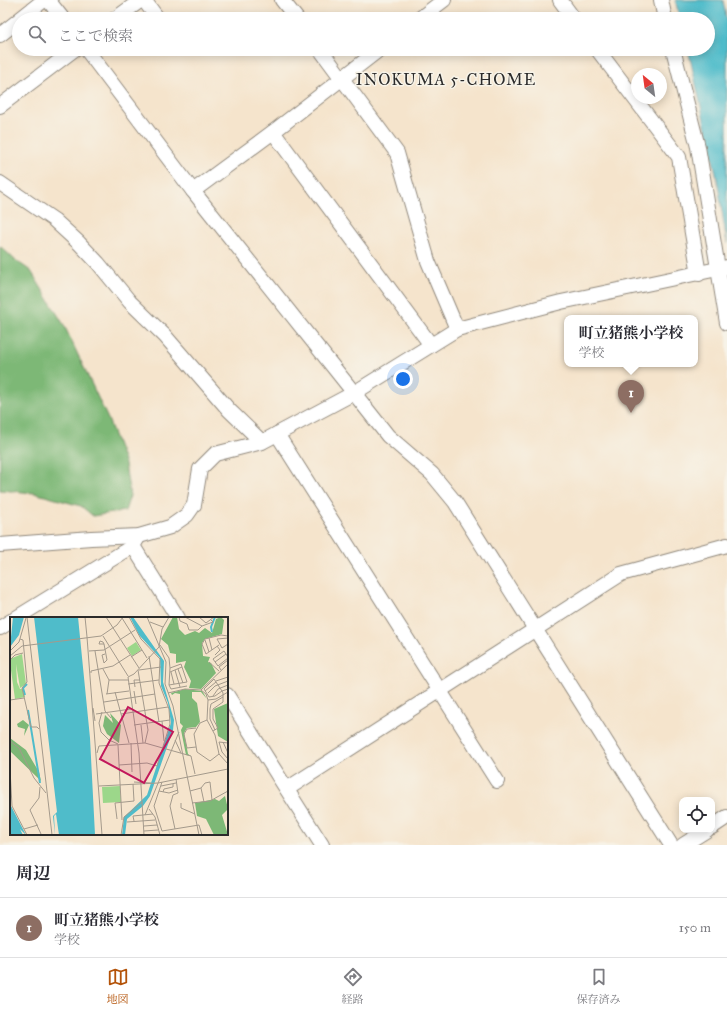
<!DOCTYPE html>
<html lang="ja">
<head>
<meta charset="utf-8">
<style>
  :root { --surface:#fff; --page:#f7f7f7; --text:#2b2b33; --muted:#7c7c81; --line:#e1e1e2; --accent:#b45309 }
  body { margin:0; font-family:"IM FELL Great Primer","Noto Serif JP",serif; background:var(--page); color:var(--text) }
  .controls { position:absolute; right:12px; bottom:12px; display:grid; overflow:hidden; border-radius:8px; box-shadow:0 2px 10px #0003 }
  .controls button { width:36px; height:36px; display:grid; place-items:center; padding:0; border:0; border-bottom:1px solid var(--line); background:var(--surface); color:var(--text); font:20px sans-serif }
  .compass { position:absolute; left:631px; top:68px; width:36px; height:36px; border-radius:50%; background:var(--surface); box-shadow:0 2px 10px #0003; rotate:331deg }
  .you { position:absolute; left:403px; top:379px; width:14px; height:14px; margin:-10px; border:3px solid #fff; border-radius:50%; background:#1a73e8; box-shadow:0 0 0 6px #1a73e833 }
  .badge { display:grid; place-items:center; width:26px; height:26px; border-radius:50%; background:var(--accent); color:#fff; font-size:13px; font-weight:700 }
  .pin { position:absolute; translate:-50% -33px; filter:drop-shadow(0 1px 2px #0008) }
  .pin::after { content:''; position:absolute; top:21px; width:14px; height:12px; background:inherit; clip-path:polygon(0 0,100% 0,50% 100%) }
  .popup { position:absolute; left:564px; top:315px; width:134px; height:52px; box-sizing:border-box; display:grid; place-content:center; border-radius:8px; background:var(--surface); filter:drop-shadow(0 1px 3px #0005); font-size:13px; white-space:nowrap; color:var(--muted) }
  .popup b { font-size:15px; color:var(--text) }
  .popup::after { content:''; position:absolute; left:50%; top:100%; margin-left:-8px; border:8px solid transparent; border-top-color:var(--surface) }
  .list { margin:0; padding:0; list-style:none }
  h2 { display:flex; justify-content:space-between; align-items:center; height:52px; margin:0; padding:0 16px; font-size:17px }
  h2 small { font-size:13px; font-weight:400; color:var(--muted) }
  .list li { display:grid; grid-template-columns:26px 1fr auto; gap:12px; align-items:center; box-sizing:border-box; height:60px; padding:0 16px; border-top:1px solid var(--line) }
  .list b { display:block; font-size:15px; white-space:nowrap }
  .list p { margin:0; font-size:13px; white-space:nowrap; color:var(--muted) }
  .list em { font-size:13px; font-style:normal; color:var(--muted) }
  .icon { flex:none; width:22px; height:22px; fill:none; stroke:currentColor; stroke-width:2; stroke-linecap:round; stroke-linejoin:round }
  .map { position:relative; flex:none; width:727px; height:845px; overflow:hidden }
  .search { position:absolute; background:var(--surface); box-shadow:0 2px 10px #0003; left:12px; right:12px; top:12px; height:44px; display:flex; align-items:center; gap:10px; box-sizing:border-box; padding:0 14px; border-radius:22px; color:var(--muted); font-size:15px }
  .sheet { height:112px; background:var(--surface) }
  nav { display:flex; justify-content:space-around; align-items:center; box-sizing:border-box; height:56px; border-top:1px solid var(--line); background:var(--surface); font-size:11px; color:var(--muted) }
  nav a { display:grid; justify-items:center; gap:2px }
  nav .on { color:var(--accent) }
  .map>svg:first-child { display:block }
  .forest { fill:#7db876; stroke:#547250 }
  .water { fill:#4fbcca; stroke:#3d747a }
  .lines { fill:none; stroke-linecap:round; stroke-linejoin:round }
  .minor-casing { stroke:#90887c; stroke-width:16 }
  .minor { stroke:#fff; stroke-width:14 }
  .labels { text-anchor:middle; stroke-width:3; stroke-linejoin:round; paint-order:stroke }
  .neighbourhood-label { font-size:16px; letter-spacing:1px; fill:#2b2b2b; stroke:#f7f3e8 }
  .inset-river { fill:none; stroke:#4fbcca; stroke-width:2 }
  .inset-road { fill:none; stroke:#a49a8c; stroke-width:1 }
  .view { fill:#c2185b; fill-opacity:0.15; stroke:#c2185b; stroke-width:2 }
  .inset-edge { fill:none; stroke:#2b2b2b; stroke-width:2 }
</style>
</head>
<body>
<div class="map">
<svg width="727" height="845" viewBox="0 0 727 845">
  <rect width="100%" height="100%" fill="#f7f3e8"/>
  <filter id="ink" filterUnits="userSpaceOnUse"><feTurbulence type="fractalNoise" baseFrequency=".025" numOctaves="2"/><feDisplacementMap in="SourceGraphic" scale="8" xChannelSelector="R" yChannelSelector="G"/><feConvolveMatrix kernelMatrix="1 2 1 2 8 2 1 2 1" color-interpolation-filters="sRGB"/></filter>
  <filter id="wash" filterUnits="userSpaceOnUse"><feTurbulence type="fractalNoise" baseFrequency=".012" numOctaves="4" result="noise"/><feDisplacementMap in="SourceGraphic" scale="16" xChannelSelector="R" yChannelSelector="G"/><feGaussianBlur stdDeviation="0.9" result="paint"/><feColorMatrix in="noise" values="0 0 0 0 0 0 0 0 0 0 0 0 0 0 0 0 0 1.4 0 .05"/><feComposite in="paint" operator="in"/></filter>
  <g filter="url(#wash)">
    <rect width="100%" height="100%" fill="#f5e4cc"/>
    <!-- forest -->
    <path class="forest" d="M0,246L15,260L31,271L64,325L108,419L125,464L130,496L125,511L93,516L81,506L34,493L0,490Z"/>
    <!-- water -->
    <path class="water" d="M675,0H723L727,22V244L717,178L688,49H708V19H680Z"/>
  </g>
  <g filter="url(#ink)">
    <g class="lines">
      <defs>
        <g id="minor">
          <path d="M48,0L63,19"/>
          <path d="M144,0L158,19"/>
          <path d="M282,0L297,19"/>
          <path d="M560,0L574,19"/>
          <path d="M661,0L665,19"/>
          <path d="M20,19L44,0"/>
          <path d="M115,19L141,0"/>
          <path d="M419,19L444,0"/>
          <path d="M0,35L19,20"/>
          <path d="M86,49L193,191L354,393L388,436L432,474L455,502L671,845"/>
          <path d="M320,49L397,153L428,261L457,329"/>
          <path d="M597,49L679,157L699,274"/>
          <path d="M673,49L698,147L727,323"/>
          <path d="M0,106L75,49"/>
          <path d="M273,132L431,345"/>
          <path d="M0,183L54,220L79,243L98,263L130,302L165,336L229,410L262,442"/>
          <path d="M193,191L273,132L380,49"/>
          <path d="M277,434L497,781"/>
          <path d="M0,545L91,538L139,536L170,527L187,515L194,505L200,469L215,454L262,442L354,393L457,329L561,302L727,267"/>
          <path d="M133,546L178,618"/>
          <path d="M16,618L133,546L139,536"/>
          <path d="M0,628L11,621"/>
          <path d="M227,695L322,845"/>
          <path d="M287,789L621,574L727,545"/>
          <path d="M712,827L727,817"/>
          <path d="M683,845L707,830"/>
        </g>
      </defs>
      <!-- minor casing -->
      <use href="#minor" class="minor-casing"/>
      <!-- minor -->
      <use href="#minor" class="minor"/>
    </g>
  </g>
  <g class="labels">
    <!-- neighbourhood labels -->
    <g class="neighbourhood-label">
      <text x="446" y="85">INOKUMA 5-CHOME</text>
    </g>
  </g>
  <!-- overview -->
  <g transform="translate(10 617)">
    <rect width="218" height="218" fill="#f5e4cc"/>
    <path d="M126,25L131,33L122,39L117,31ZM12,37L16,67L10,71L6,47L0,46V42ZM0,46L6,47L7,65L10,72H13L15,80L5,82ZM110,169L111,185L93,186L92,170Z" fill="#9cd78a"/>
    <path d="M163,0H167L169,12L175,18L185,14L189,16L195,11L202,16L206,2L211,0L214,3L212,17L195,22L192,26L193,39L200,40L198,45L201,46L206,56L191,72L179,71L181,64L174,50L176,44L166,46V37L160,36L158,28L151,22ZM175,72L192,74L194,77L197,82L191,75H182V81L187,86L190,105L186,110L177,111L174,116L178,137L181,139L176,138L171,113L173,109L170,106V77L165,76L162,78L161,76ZM218,86V125L208,119L204,92ZM100,96L111,108L109,126L97,117L93,109L95,98L103,106ZM13,103L19,108L14,119L15,112L8,110L7,107ZM0,121L16,133L29,155L31,164L1,135ZM215,179L218,192L212,198L218,218H204L196,202L187,199L185,186L205,182L209,184Z" fill="#7db876"/>
    <path d="M3,0H14L9,18L0,30ZM24,0H68L80,121L85,218H49L46,197L44,199L45,218L43,199L47,195ZM120,0H123L154,44L153,65L164,103L163,113L140,179L133,189L117,202L115,218H112L114,200L137,178L161,106L158,86L151,69L150,41L129,18ZM0,156L1,189L16,218L10,212L13,218H1Z" fill="#4fbcca"/>
    <path class="inset-river" d="M202,15L201,10L205,0M15,78L13,71L17,67M18,93L30,166"/>
    <path class="inset-road" d="M17,0L42,218M75,0L77,20M96,0L129,51M137,0L156,45L155,67L163,89L189,218M169,0L170,4L177,7L179,13H188L192,9M175,0L192,9L203,5L201,3M189,0L196,6L204,0M112,1L137,41M140,5L153,10M93,19L118,59M77,20L92,218M199,21L202,33M218,21L207,22L212,31L218,27M10,22L13,23L17,65L12,71L21,110H27L29,112M195,23L199,35M90,24L93,25L94,27H89ZM94,27L97,43L94,46L92,38L95,37M150,28L159,41L160,51M209,28L196,37L192,27L195,22L211,18L218,19M0,34L9,25L16,1M79,34L94,33L125,13M85,34L95,94L101,101M205,38L210,33L207,29M0,39L12,29L91,19L107,8L113,0M139,39L149,105M121,40L132,33M218,40L214,34L203,42L208,49L218,41M0,43L5,38L13,36M199,45L209,54M205,45L216,37M171,47L177,65L159,68L160,51ZM93,52L99,63M168,52L173,66M128,53L138,113L135,126M129,53L151,50M165,53L170,70M211,53L209,50L218,43M160,55L172,50M161,55L164,67M81,56V54L103,49L120,38M206,64L218,60M118,67L149,63M159,68L161,72L177,69M125,70L124,63H130M191,73L218,47M124,74L126,87M195,74L206,65M105,75L119,126M158,76L175,72L191,73L196,77L198,83L197,103L205,118L209,137L218,147M198,76L205,69L218,64M96,77L119,74M97,77L99,63H118M203,79L208,72L218,68M0,83L14,81M198,83L206,82L218,75M94,85L145,77M83,91L85,104M92,95L89,106L91,115L99,123L108,127M86,97L121,92M111,97L158,90M197,103L190,106L184,117L187,135L200,144L209,137M152,104L154,124M124,108L160,103M131,108L133,126M186,111L177,112L174,117L177,131L186,130M205,113L200,102V92L201,87L213,80M203,114L208,111L203,102V92L213,85V76L212,74L204,62L194,72L199,80L205,79L212,74L218,72M165,123L171,136M0,124L9,131L24,161L36,176M213,125L218,136M121,126L122,155M218,126L209,125L212,135L218,142M108,128L112,203M87,136L89,129L135,126L181,139L185,157M109,148L137,146L147,149L160,107L159,92L149,66L150,42L131,22L119,0M0,152L2,189L17,218M124,165L141,166M152,165L144,189L152,214L189,208L192,218M89,169L148,166L218,152M151,169L166,166M30,170L29,181L20,193L31,217M191,171L195,166L200,165L202,183M149,174L159,176L168,173M180,174L191,171L194,185M153,175L154,172L163,170V167M171,186V191L185,197M182,186L200,184L218,174M139,192L145,200L150,218M135,198L169,115M107,202L105,186L124,184L123,167M124,204L123,199L143,197M117,205L145,203M134,209L147,208M14,212L28,208M165,212L160,189L163,178L168,176L166,162M134,214L148,213M111,218L114,200L132,185M134,218L129,136L118,60L124,57L149,30L152,12L159,0"/>
    <path class="view" d="M118,90L163,115L134,166L90,142Z"/>
    <rect width="218" height="218" class="inset-edge"/>
  </g>
</svg>
<div class="controls">
<button><svg class="icon" aria-label="locate" viewBox="0 0 24 24"><circle cx="12" cy="12" r="6"/><path d="M12 2v4M12 18v4M2 12h4M18 12h4"/></svg></button>
</div>
<svg class="compass" viewBox="-18 -18 36 36"><path d="M0-13l5 13h-10z" fill="#e53935"/><path d="M0 13l5-13h-10z" fill="#7c7c81"/></svg>
<div class="you"></div>
<div class="pin badge" style="left:631px;top:413px;background:#8d6e63">1</div>
<div class="popup"><b>町立猪熊小学校</b>学校</div>
<div class="search"><svg class="icon" aria-label="search" viewBox="0 0 24 24"><circle cx="10" cy="10" r="6"/><path d="M15 15l6 6"/></svg>ここで検索</div>
</div>
<section class="sheet">
<h2>周辺<small></small></h2>
<ul class="list">
<li><span class="badge" style="background:#8d6e63">1</span><div><b>町立猪熊小学校</b><p>学校</p></div><em>150 m</em></li>
</ul>
</section>
<nav>
<a class="on"><svg class="icon" aria-label="map" viewBox="0 0 24 24"><path d="M3 6l6-2 6 2 6-2v14l-6 2-6-2-6 2zM9 4v14M15 6v14"/></svg>地図</a>
<a><svg class="icon" aria-label="directions" viewBox="0 0 24 24"><path d="M12 3l9 9-9 9-9-9zM9 14v-3h6M13 9l2 2-2 2"/></svg>経路</a>
<a><svg class="icon" aria-label="saved" viewBox="0 0 24 24"><path d="M7 4h10v16l-5-4-5 4z"/></svg>保存済み</a>
</nav>
</body>
</html>
